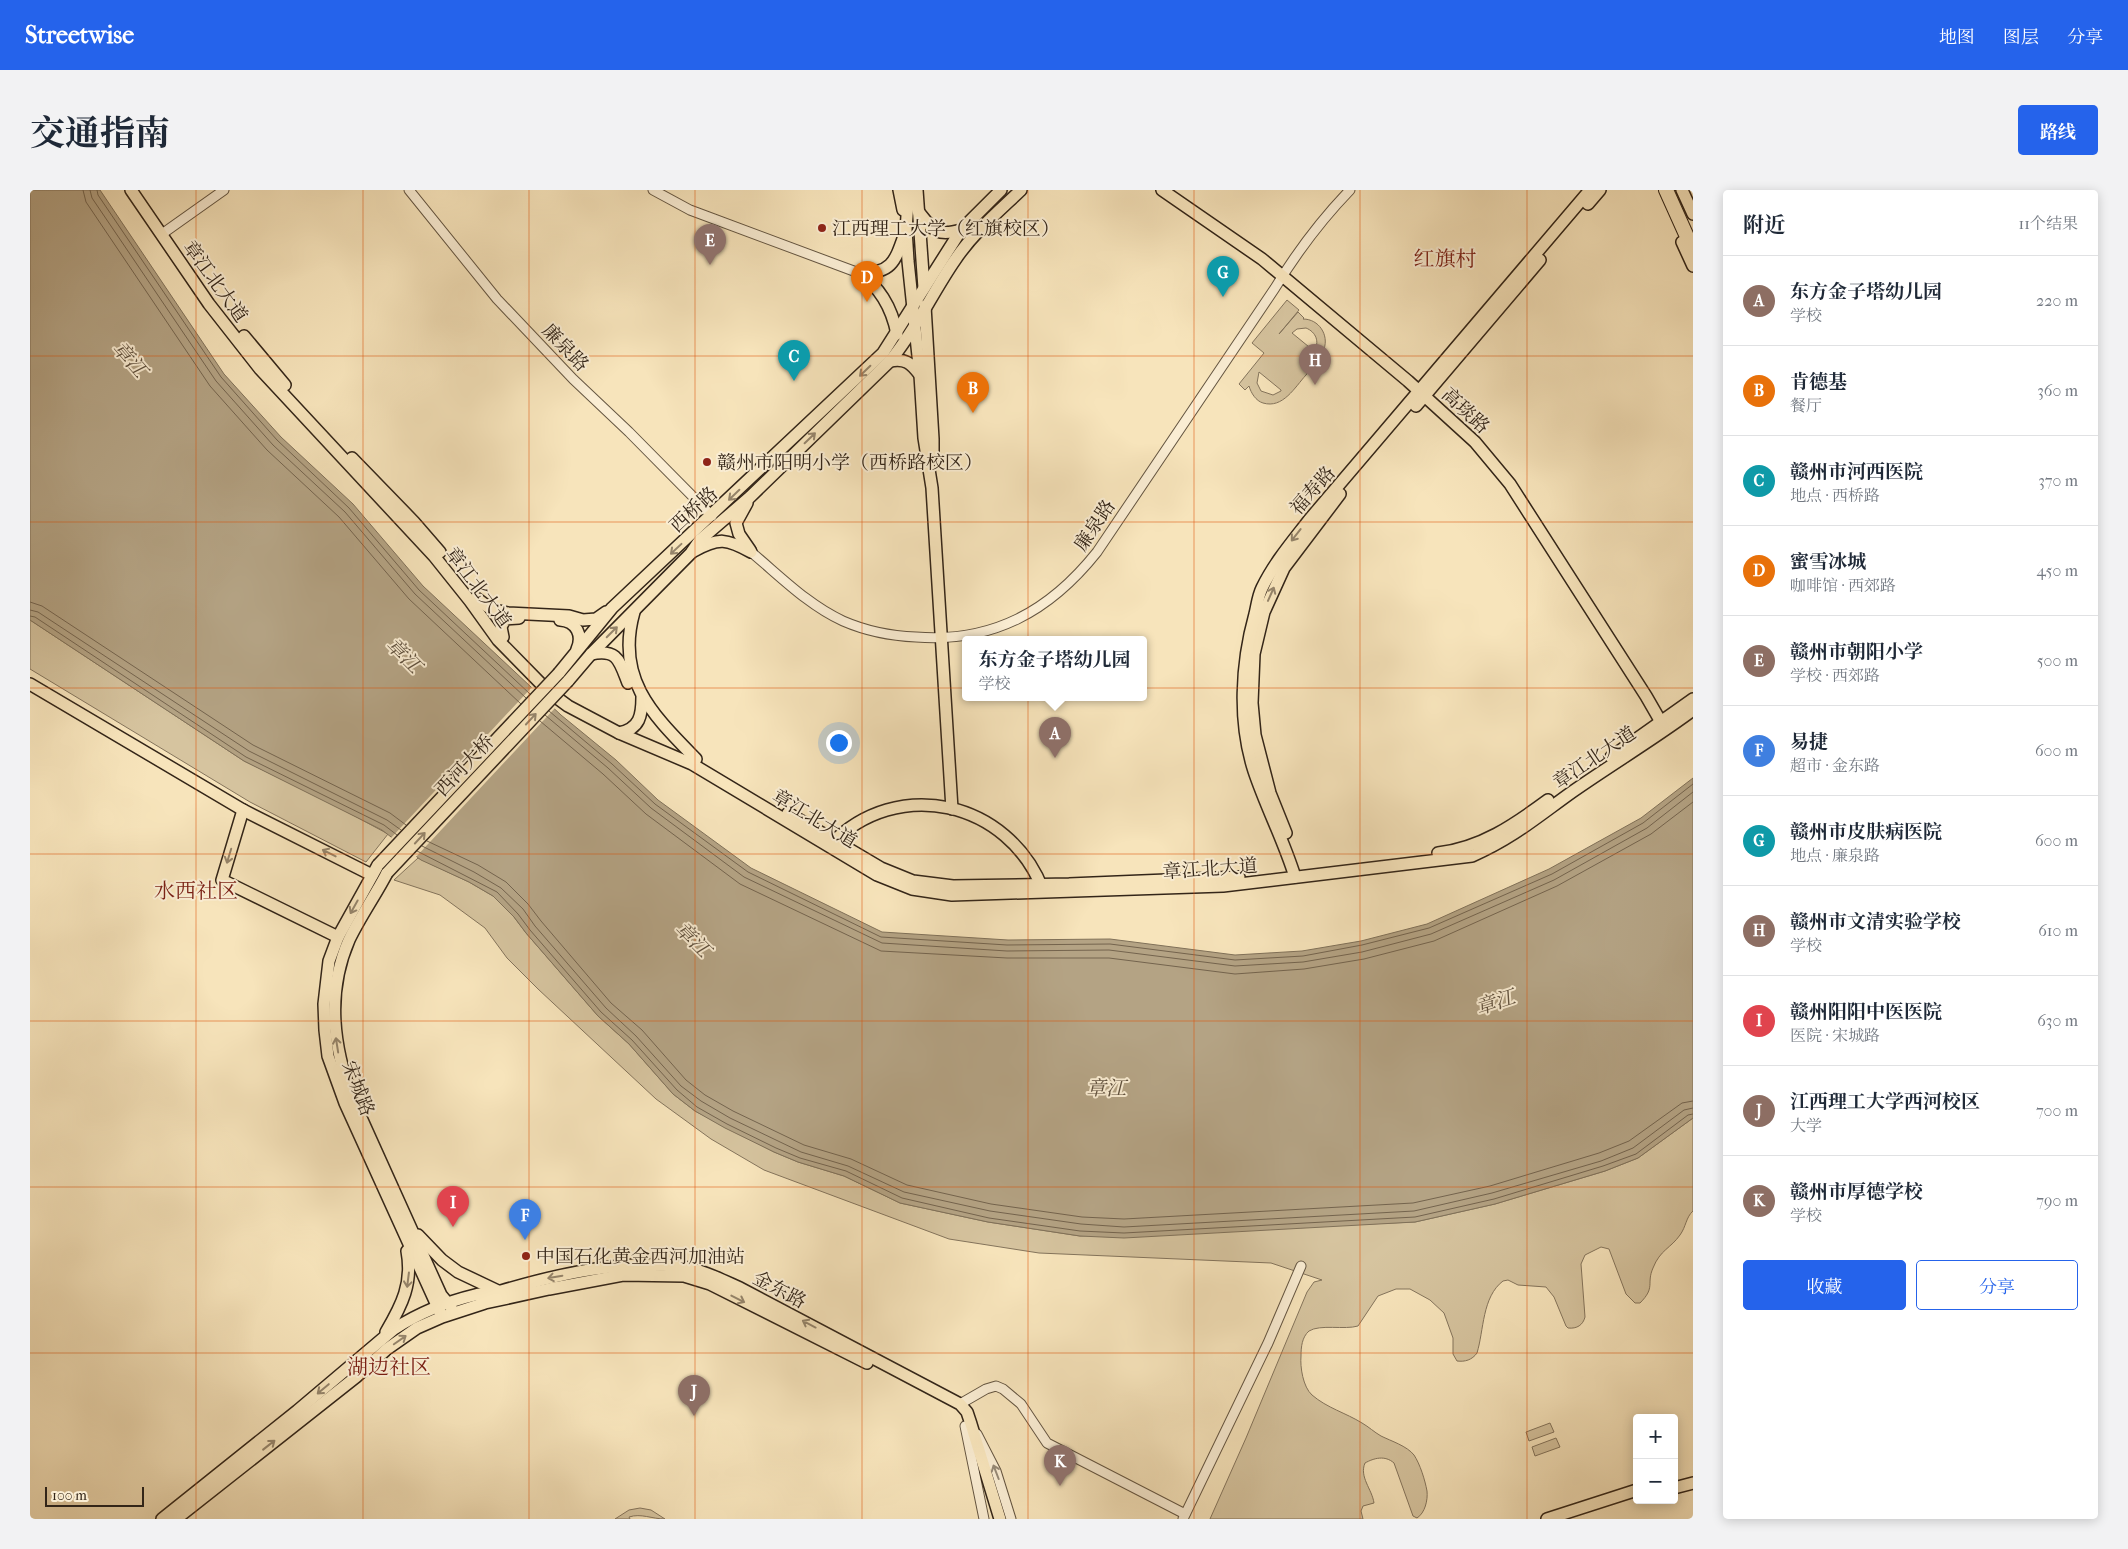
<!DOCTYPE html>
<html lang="zh">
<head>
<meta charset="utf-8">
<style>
  :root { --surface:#fff; --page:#f2f2f3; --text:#1f2937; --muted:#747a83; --line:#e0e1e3; --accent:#2563eb }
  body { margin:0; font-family:"IM FELL French Canon","Noto Serif SC",serif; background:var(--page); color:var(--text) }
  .controls { position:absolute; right:15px; bottom:15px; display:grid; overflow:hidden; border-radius:5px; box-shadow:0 2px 12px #0003 }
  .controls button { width:45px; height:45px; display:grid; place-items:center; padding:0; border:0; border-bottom:1px solid var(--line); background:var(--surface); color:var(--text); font:25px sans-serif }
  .scale { position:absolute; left:15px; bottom:12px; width:99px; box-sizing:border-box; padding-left:5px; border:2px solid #332518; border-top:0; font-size:14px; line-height:18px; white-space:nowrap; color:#332518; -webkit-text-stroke:4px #faedd3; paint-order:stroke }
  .you { position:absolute; left:808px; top:552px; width:18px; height:18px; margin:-12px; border:4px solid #fff; border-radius:50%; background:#1a73e8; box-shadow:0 0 0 8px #1a73e833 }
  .badge { display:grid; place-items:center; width:32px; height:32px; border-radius:50%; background:var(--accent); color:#fff; font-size:16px; font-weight:700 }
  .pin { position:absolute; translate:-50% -41px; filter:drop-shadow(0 1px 2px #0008) }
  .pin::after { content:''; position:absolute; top:26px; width:18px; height:15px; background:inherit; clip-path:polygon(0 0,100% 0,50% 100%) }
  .popup { position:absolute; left:932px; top:446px; width:185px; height:65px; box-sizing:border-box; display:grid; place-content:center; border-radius:5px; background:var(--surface); filter:drop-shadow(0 1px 4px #0005); font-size:16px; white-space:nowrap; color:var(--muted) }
  .popup b { font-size:19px; color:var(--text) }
  .popup::after { content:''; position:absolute; left:50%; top:100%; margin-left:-10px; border:10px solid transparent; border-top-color:var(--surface) }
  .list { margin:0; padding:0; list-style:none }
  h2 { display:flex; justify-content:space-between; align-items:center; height:65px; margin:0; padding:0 20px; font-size:21px }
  h2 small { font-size:16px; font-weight:400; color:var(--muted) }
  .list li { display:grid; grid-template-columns:32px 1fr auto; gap:15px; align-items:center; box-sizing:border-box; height:90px; padding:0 20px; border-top:1px solid var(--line) }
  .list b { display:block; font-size:19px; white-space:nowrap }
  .list p { margin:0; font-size:16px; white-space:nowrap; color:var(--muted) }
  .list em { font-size:16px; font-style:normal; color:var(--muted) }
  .actions { display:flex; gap:10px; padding:15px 20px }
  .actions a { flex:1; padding:11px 0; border:1px solid var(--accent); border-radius:5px; text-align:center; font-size:18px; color:var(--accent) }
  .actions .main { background:var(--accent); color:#fff }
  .map { position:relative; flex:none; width:1663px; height:1329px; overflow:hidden; border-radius:5px }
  header { display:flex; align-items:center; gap:30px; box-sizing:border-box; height:70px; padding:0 25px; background:var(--accent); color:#fff }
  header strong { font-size:24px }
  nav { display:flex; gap:28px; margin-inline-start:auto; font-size:18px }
  .intro { display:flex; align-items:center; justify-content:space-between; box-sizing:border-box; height:120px; padding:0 30px }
  h1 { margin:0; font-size:35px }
  .button { padding:12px 22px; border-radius:5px; background:var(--accent); color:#fff; font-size:18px; font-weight:700 }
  main { display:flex; gap:30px; padding:0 30px }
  aside { flex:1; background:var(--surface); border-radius:5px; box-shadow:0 2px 12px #0003 }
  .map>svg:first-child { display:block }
  .green { fill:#d6c49f; stroke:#84745c; fill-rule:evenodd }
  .water { fill:#b4a384; stroke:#807159 }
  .pier { fill:#f7e4bb }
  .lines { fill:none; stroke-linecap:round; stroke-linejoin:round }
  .shore { stroke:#74644e; stroke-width:1 }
  .minor-casing { stroke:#645541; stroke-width:11 }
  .major-casing { stroke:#332518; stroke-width:14 }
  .highway-casing { stroke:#332518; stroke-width:16 }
  .minor { stroke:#faedd3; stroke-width:9 }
  .major { stroke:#f7e4bb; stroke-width:11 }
  .highway { stroke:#f7e4bb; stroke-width:14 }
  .major-bridge-casing { stroke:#332518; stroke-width:14; stroke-linecap:butt }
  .major-bridge { stroke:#f7e4bb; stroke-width:11 }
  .oneway { stroke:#95846a }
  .oneway2 { stroke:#968976 }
  .grid { fill:none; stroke:#df560d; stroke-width:1; stroke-opacity:0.55 }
  .poi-dot { fill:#8f2418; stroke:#faedd3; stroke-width:2 }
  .labels { text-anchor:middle; stroke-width:4; stroke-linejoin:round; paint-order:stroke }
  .poi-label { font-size:19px; fill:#332518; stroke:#faedd3; text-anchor:start }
  .street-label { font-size:19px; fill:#332518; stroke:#faedd3 }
  .water-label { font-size:20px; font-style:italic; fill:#60513e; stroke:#faedd3 }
  .quarter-label { font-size:21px; fill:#7a1f14; stroke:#faedd3 }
</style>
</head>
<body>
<header>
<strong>Streetwise</strong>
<nav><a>地图</a><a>图层</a><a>分享</a></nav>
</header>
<div class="intro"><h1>交通指南</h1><a class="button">路线</a></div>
<main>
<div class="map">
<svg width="1663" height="1329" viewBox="0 0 1663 1329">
  <rect width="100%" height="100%" fill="#f7e4bb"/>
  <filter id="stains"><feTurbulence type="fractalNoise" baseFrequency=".004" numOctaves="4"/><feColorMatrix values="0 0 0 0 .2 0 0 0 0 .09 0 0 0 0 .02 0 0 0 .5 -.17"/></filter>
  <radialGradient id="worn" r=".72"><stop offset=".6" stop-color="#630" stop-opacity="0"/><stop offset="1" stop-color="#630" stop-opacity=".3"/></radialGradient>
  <!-- green -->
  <g class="green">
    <path d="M1257,110L1269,120L1249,144L1268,122L1274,128L1273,129C1289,129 1299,145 1294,159C1292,169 1282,177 1276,185C1265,197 1253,219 1233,213C1226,211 1221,203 1219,196L1215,200L1209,194L1234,163L1222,153ZM1276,138C1286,142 1290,152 1284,161L1262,143L1267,139ZM1229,182L1251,200V201L1243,205L1231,201L1227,193Z"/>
    <path d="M0,430L214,571L297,611L358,644L336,672L220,612L0,479Z"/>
    <path d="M388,668L439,692L463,706L484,727L496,743L568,826L599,854L643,904L665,921L744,962L768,972L814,986L870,1013L958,1032L1050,1046L1385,1032L1465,1014L1575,981L1608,968L1663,928V1021C1656,1027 1656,1037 1650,1045C1641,1058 1630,1060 1623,1078C1616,1094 1626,1097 1610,1113H1605L1596,1104L1579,1059L1571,1057L1555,1065L1551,1074L1555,1127C1553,1135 1547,1139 1538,1138L1536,1136L1524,1107L1516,1097L1488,1095L1478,1090L1473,1091C1452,1107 1454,1140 1447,1163C1442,1170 1435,1172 1427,1171L1423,1164V1148L1414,1123L1400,1110L1380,1099H1366L1348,1106L1328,1136C1315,1140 1290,1134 1279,1141C1272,1147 1271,1157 1271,1166C1270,1177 1273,1197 1282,1205C1297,1218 1316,1223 1332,1233C1339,1237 1344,1242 1351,1246C1361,1251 1377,1256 1384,1265C1390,1274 1395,1290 1397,1301C1398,1310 1395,1323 1387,1328L1383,1326L1364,1273C1355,1265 1344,1268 1335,1273C1329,1287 1342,1299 1344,1313L1333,1316L1331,1321L1333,1329H1180L1216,1248L1277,1102L1284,1092L1292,1090L1241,1073L1009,1063L919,1049L734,980L681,949L626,909L508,799L477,768L455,738L410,705L364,690Z"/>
    <path d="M1520,1233L1524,1242L1499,1251L1496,1242Z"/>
    <path d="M1526,1248L1530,1257L1505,1266L1502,1257Z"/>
    <path d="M610,1318L621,1320L635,1329C622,1329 611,1323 599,1327L600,1329H585L599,1320Z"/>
  </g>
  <!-- water -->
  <path class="water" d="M0,0H70L194,184L251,247L323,314L393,396L531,525L586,570L628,610L721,678L852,742L978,750L1080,749L1205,765L1272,761L1331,751L1397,734L1519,679L1611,628L1663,588V928L1608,968L1575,981L1465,1014L1385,1032L1094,1048L1050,1046L958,1032L870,1013L814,986L768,972L744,962L695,938L665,921L643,904L599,854L568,826L496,743L484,727L463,706L439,692L391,670L352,640L214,571L0,430Z"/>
  <!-- pier -->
  <path class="pier" d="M503,496L526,517L385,668L360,649Z"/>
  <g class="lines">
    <!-- shore -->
    <g class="shore">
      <path d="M53,0L56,12L180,196L237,260L309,327L379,409L491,514"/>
      <path d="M60,0L62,8L186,191L243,255L315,322L385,404L496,508"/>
      <path d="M67,0L68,5L191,187L247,250L319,318L389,400L500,504"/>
      <path d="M0,412L12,416L223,555L360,623L376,635"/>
      <path d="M0,420L8,422L219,561L357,630L371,640"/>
      <path d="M0,426L5,427L216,567L354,635L367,645"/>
      <path d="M519,521L582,574L625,614L718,682L851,747L977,755L1080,754L1205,770L1273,766L1332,755L1399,738L1522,684L1613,633L1663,594"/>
      <path d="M515,525L578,578L621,618L714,687L852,753L977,761L1079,760L1205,776L1273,772L1332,762L1401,744L1524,690L1617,638L1663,602"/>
      <path d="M510,531L573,584L616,624L710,694L851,761L977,768H1079L1205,784L1274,779L1334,769L1404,751L1527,696L1621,644L1663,612"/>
      <path d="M397,651L448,675L476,692L498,714L511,731L581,813L612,840L656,890L675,905L703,921L774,955L821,969L877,995L961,1014L1052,1027L1094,1029L1383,1013L1460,996L1569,963L1599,951L1652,913L1663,911"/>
      <path d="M392,656L444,682L471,698L493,719L505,736L576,818L606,846L651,896L671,911L700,928L771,962L818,976L874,1002L960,1021L1051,1034L1094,1037L1384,1021L1462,1003L1571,971L1603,958L1654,920L1663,918"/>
      <path d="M387,661L467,702L488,724L500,740L571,822L602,850L647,900L667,917L697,934L746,958L770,968L816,981L872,1008L959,1028L1050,1041L1094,1043L1385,1027L1464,1009L1573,976L1606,964L1658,925L1663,924"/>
    </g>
    <defs>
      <g id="minor">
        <path d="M379,0L467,109L543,189L599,242L682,326"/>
        <path d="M623,0L660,20L829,83"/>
        <path d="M132,44L194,0"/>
        <path d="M721,362C750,386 778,415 813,431C836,441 861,446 886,447C963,453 1020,421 1067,362L1245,98C1267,62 1291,30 1320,0"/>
        <path d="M930,1214L956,1199L966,1196L973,1199L991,1214L1017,1253L1155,1324"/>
        <path d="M935,1236L954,1329"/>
        <path d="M947,1244L966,1281L981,1329"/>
        <path d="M1153,1329L1238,1153L1271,1076"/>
      </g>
      <g id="major">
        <path d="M101,0L179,114L230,179L404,366L440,411L468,450L519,502L538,516L589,543L662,574L847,685L882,699L922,705L1193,696L1442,666C1483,648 1507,627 1542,602C1582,574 1624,549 1663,520"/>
        <path d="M869,0L873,20"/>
        <path d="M879,0L876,39L878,71L890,185L894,248L902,298L922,619"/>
        <path d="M887,0L894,98"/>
        <path d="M1132,0L1232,69L1378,191L1445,252L1480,294L1616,506L1635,539"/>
        <path d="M1652,0L1663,24"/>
        <path d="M1558,14L1570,0"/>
        <path d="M888,21C903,40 906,47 931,40"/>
        <path d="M1652,52L1663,76"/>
        <path d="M829,83C861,84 865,72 874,46"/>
        <path d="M829,83C850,97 862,119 867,144"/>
        <path d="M895,116L903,249V268"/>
        <path d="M214,146L255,195"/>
        <path d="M860,171C875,168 881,173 890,185"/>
        <path d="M1386,216L1510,70"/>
        <path d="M322,268L384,332L410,362"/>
        <path d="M717,313L706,333L709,344L720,360"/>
        <path d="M664,361C689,347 697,349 721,362"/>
        <path d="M446,408L461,419L478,423L539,426L553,430L566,429L576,422"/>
        <path d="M604,422C585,489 623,525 666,569"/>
        <path d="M530,430C547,431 553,446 547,459"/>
        <path d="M473,447L471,437L475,429L489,428"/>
        <path d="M561,464C588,459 589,470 598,493"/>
        <path d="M529,483L582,418L853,163L931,40L971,0"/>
        <path d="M538,491L561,464L661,363L670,350L720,307L860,171C886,140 902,103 925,70C943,43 968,22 991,0"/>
        <path d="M0,494L213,620L342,685"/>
        <path d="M589,543C610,539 612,525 612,507"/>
        <path d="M1581,567L1663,509"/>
        <path d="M213,620L192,690L308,747"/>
        <path d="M758,623L851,678L883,691L923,696L1039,694L1209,687"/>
        <path d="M1256,643L1240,603L1225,545L1222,513L1224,464L1234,422L1254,378L1310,304"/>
        <path d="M800,655C867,585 979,611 1013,700"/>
        <path d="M1408,663C1451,658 1484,635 1518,610"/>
        <path d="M348,675L308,747L299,771L294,814L295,840L298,866L315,913L410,1122"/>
        <path d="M357,683C345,706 330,727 319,750C296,803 303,857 323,910L411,1105L421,1117"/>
        <path d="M1265,687C1254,651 1236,617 1224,581C1208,532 1211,474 1225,424C1227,416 1228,406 1232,398C1244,373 1262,352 1279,330L1560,0"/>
        <path d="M388,1045L412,1070L428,1082L468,1101"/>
        <path d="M356,1142C372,1115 383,1093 377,1061"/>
        <path d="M1644,1298L1663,1293"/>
        <path d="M132,1329L267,1221L364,1139C389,1123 416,1112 445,1105C454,1103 463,1103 471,1101C529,1084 593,1069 652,1077C673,1080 692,1090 710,1098L930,1214L937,1222L941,1234L970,1329"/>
        <path d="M146,1329L326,1187L357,1159L387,1138L412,1127L455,1113L519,1099L593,1085L654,1086L680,1094L837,1173"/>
        <path d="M1517,1329L1607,1300"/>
      </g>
      <path id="highway" d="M1636,0L1663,60"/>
    </defs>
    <!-- minor casing -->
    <use href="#minor" class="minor-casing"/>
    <!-- major casing -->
    <use href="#major" class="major-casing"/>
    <!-- highway casing -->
    <use href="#highway" class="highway-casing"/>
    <!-- minor -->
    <use href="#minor" class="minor"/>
    <!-- major -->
    <use href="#major" class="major"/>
    <!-- highway -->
    <use href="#highway" class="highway"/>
    <defs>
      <g id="major-bridge">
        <path d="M348,675L529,483"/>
        <path d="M357,683L538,491"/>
      </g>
    </defs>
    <!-- major-bridge casing -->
    <use href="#major-bridge" class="major-bridge-casing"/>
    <!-- major-bridge -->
    <use href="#major-bridge" class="major-bridge"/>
  </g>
  <!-- one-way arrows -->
  <defs><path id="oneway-shaft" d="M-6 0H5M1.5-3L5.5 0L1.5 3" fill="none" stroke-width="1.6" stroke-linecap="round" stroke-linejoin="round" transform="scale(1.25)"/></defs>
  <g class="oneway">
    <use href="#oneway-shaft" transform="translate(835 181) rotate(136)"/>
    <use href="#oneway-shaft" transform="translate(780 248) rotate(-44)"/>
    <use href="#oneway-shaft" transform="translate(704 305) rotate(136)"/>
    <use href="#oneway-shaft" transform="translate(1266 345) rotate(128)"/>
    <use href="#oneway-shaft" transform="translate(646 359) rotate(137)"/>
    <use href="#oneway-shaft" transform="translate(1241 404) rotate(-66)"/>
    <use href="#oneway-shaft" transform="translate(582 442) rotate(-45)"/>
    <use href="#oneway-shaft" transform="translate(501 529) rotate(-47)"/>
    <use href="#oneway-shaft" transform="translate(390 648) rotate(-47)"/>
    <use href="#oneway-shaft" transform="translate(299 663) rotate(-153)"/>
    <use href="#oneway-shaft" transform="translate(199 666) rotate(107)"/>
    <use href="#oneway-shaft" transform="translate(324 717) rotate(119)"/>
    <use href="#oneway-shaft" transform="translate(307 855) rotate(-99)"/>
    <use href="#oneway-shaft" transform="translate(525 1087) rotate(170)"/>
    <use href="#oneway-shaft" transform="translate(378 1090) rotate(97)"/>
    <use href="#oneway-shaft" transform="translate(708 1109) rotate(27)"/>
    <use href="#oneway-shaft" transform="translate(779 1134) rotate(-152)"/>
    <use href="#oneway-shaft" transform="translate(370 1150) rotate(-35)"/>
    <use href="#oneway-shaft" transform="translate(293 1199) rotate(140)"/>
    <use href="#oneway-shaft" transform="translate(239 1255) rotate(-38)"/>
  </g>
  <use class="oneway2" href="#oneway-shaft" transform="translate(966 1282) rotate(-111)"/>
  <!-- grid -->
  <path class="grid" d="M166,0V1329M333,0V1329M499,0V1329M665,0V1329M832,0V1329M998,0V1329M1164,0V1329M1330,0V1329M1497,0V1329M0,166H1663M0,332H1663M0,498H1663M0,664H1663M0,831H1663M0,997H1663M0,1163H1663"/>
  <!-- markers -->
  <g class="poi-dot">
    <circle cx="792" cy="38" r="5"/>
    <circle cx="677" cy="272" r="5"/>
    <circle cx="496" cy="1066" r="5"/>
  </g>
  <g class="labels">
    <!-- poi labels -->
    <g class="poi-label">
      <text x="802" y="45">江西理工大学（红旗校区）</text>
      <text x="687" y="279">赣州市阳明小学（西桥路校区）</text>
      <text x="506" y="1073">中国石化黄金西河加油站</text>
    </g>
    <!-- street labels -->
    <g class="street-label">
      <text transform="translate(186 91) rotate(54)" y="7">章江北大道</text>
      <text transform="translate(536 157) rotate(46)" y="7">廉泉路</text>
      <text transform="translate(1436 220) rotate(43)" y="7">高琰路</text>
      <text transform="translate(1282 300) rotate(-49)" y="7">福寿路</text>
      <text transform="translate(663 319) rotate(-43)" y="7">西桥路</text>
      <text transform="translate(1064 335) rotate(-56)" y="7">廉泉路</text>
      <text transform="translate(449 397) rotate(53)" y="7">章江北大道</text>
      <text transform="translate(1564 567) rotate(-34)" y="7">章江北大道</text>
      <text transform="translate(434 575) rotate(-47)" y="7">西河大桥</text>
      <text transform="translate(785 628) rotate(31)" y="7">章江北大道</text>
      <text transform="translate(1180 678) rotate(-4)" y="7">章江北大道</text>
      <text transform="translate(329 898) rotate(69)" y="7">宋城路</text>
      <text transform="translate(750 1099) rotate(28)" y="7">金东路</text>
    </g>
    <!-- water labels -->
    <g class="water-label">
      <text transform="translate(100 169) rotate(49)" y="7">章江</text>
      <text transform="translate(374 465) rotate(45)" y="7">章江</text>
      <text transform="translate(663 749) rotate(45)" y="7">章江</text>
      <text transform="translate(1465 812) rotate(-18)" y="7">章江</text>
      <text x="1076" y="905">章江</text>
    </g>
    <!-- quarter labels -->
    <g class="quarter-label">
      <text x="1415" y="76">红旗村</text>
      <text x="166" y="708">水西社区</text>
      <text x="359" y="1184">湖边社区</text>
    </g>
  </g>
  <rect width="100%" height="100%" filter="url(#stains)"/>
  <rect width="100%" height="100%" fill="url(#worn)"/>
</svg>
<div class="controls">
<button>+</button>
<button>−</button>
</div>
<div class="scale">100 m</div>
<div class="you"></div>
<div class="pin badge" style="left:1025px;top:568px;background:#8d6e63">A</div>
<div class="popup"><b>东方金子塔幼儿园</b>学校</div>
<div class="pin badge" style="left:943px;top:223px;background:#e8710a">B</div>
<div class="pin badge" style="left:764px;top:191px;background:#0f9aa8">C</div>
<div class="pin badge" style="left:837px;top:112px;background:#e8710a">D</div>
<div class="pin badge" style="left:680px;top:75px;background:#8d6e63">E</div>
<div class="pin badge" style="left:495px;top:1050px;background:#3f7fe0">F</div>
<div class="pin badge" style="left:1193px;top:107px;background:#0f9aa8">G</div>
<div class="pin badge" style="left:1285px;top:195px;background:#8d6e63">H</div>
<div class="pin badge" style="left:423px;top:1037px;background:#e0444e">I</div>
<div class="pin badge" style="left:664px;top:1226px;background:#8d6e63">J</div>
<div class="pin badge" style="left:1030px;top:1296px;background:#8d6e63">K</div>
</div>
<aside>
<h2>附近<small>11个结果</small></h2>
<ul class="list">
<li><span class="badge" style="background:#8d6e63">A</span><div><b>东方金子塔幼儿园</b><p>学校</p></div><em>220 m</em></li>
<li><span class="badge" style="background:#e8710a">B</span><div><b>肯德基</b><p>餐厅</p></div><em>360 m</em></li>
<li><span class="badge" style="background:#0f9aa8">C</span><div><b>赣州市河西医院</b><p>地点 · 西桥路</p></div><em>370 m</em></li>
<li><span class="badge" style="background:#e8710a">D</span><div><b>蜜雪冰城</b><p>咖啡馆 · 西郊路</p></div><em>450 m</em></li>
<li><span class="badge" style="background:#8d6e63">E</span><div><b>赣州市朝阳小学</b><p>学校 · 西郊路</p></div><em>500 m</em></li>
<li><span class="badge" style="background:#3f7fe0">F</span><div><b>易捷</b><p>超市 · 金东路</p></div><em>600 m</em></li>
<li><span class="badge" style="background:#0f9aa8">G</span><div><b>赣州市皮肤病医院</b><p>地点 · 廉泉路</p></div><em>600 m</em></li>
<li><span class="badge" style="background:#8d6e63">H</span><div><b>赣州市文清实验学校</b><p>学校</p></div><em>610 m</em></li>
<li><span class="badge" style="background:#e0444e">I</span><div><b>赣州阳阳中医医院</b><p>医院 · 宋城路</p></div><em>630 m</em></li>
<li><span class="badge" style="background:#8d6e63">J</span><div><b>江西理工大学西河校区</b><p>大学</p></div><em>700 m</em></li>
<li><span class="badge" style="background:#8d6e63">K</span><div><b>赣州市厚德学校</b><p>学校</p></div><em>790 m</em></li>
</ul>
<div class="actions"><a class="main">收藏</a><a>分享</a></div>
</aside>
</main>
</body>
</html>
